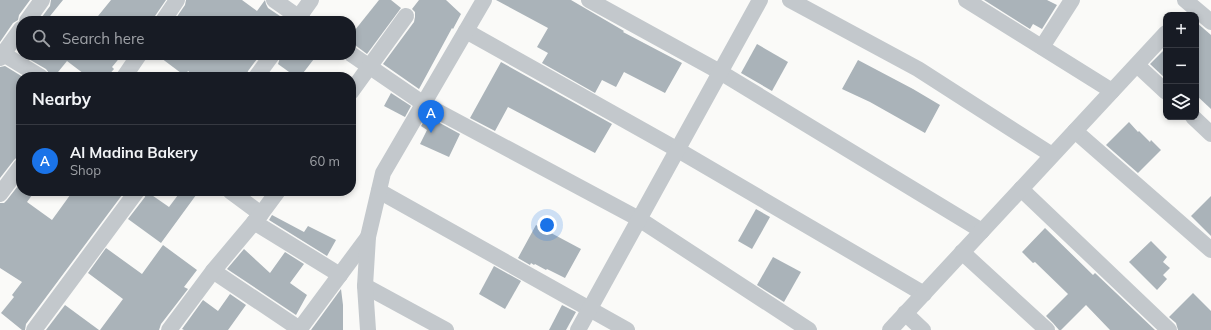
<!DOCTYPE html>
<html lang="en">
<head>
<meta charset="utf-8">
<style>
  :root { --surface:#171b24; --page:#20242c; --text:#f1f3f6; --muted:#9ea1a6; --line:#363941; --accent:#1a73e8 }
  body { margin:0; font-family:Mulish,sans-serif; background:var(--page); color:var(--text) }
  .controls { position:absolute; right:12px; top:12px; display:grid; overflow:hidden; border-radius:8px; box-shadow:0 2px 6px #0003 }
  .controls button { width:36px; height:36px; display:grid; place-items:center; padding:0; border:0; border-bottom:1px solid var(--line); background:var(--surface); color:var(--text); font:20px sans-serif }
  .you { position:absolute; left:547px; top:225px; width:14px; height:14px; margin:-10px; border:3px solid #fff; border-radius:50%; background:#1a73e8; box-shadow:0 0 0 6px #1a73e833 }
  .badge { display:grid; place-items:center; width:26px; height:26px; border-radius:50%; background:var(--accent); color:#fff; font-size:13px; font-weight:700 }
  .pin { position:absolute; translate:-50% -33px; filter:drop-shadow(0 1px 2px #0008) }
  .pin::after { content:''; position:absolute; top:21px; width:14px; height:12px; background:inherit; clip-path:polygon(0 0,100% 0,50% 100%) }
  .list { margin:0; padding:0; list-style:none }
  h2 { display:flex; justify-content:space-between; align-items:center; height:52px; margin:0; padding:0 16px; font-size:17px }
  h2 small { font-size:13px; font-weight:400; color:var(--muted) }
  .list li { display:grid; grid-template-columns:26px 1fr auto; gap:12px; align-items:center; box-sizing:border-box; height:72px; padding:0 16px; border-top:1px solid var(--line) }
  .list b { display:block; font-size:15px; white-space:nowrap }
  .list p { margin:0; font-size:13px; white-space:nowrap; color:var(--muted) }
  .list em { font-size:13px; font-style:normal; color:var(--muted) }
  .icon { flex:none; width:22px; height:22px; fill:none; stroke:currentColor; stroke-width:2; stroke-linecap:round; stroke-linejoin:round }
  .map { position:relative; flex:none; width:1211px; height:330px; overflow:hidden }
  .search { position:absolute; background:var(--surface); box-shadow:0 2px 6px #0003; left:16px; top:16px; width:340px; height:44px; display:flex; align-items:center; gap:10px; box-sizing:border-box; padding:0 14px; border-radius:16px; color:var(--muted); font-size:15px }
  .panel { position:absolute; background:var(--surface); box-shadow:0 2px 6px #0003; left:16px; top:72px; width:340px; height:124px; border-radius:16px }
  .map>svg:first-child { display:block }
  .building { fill:#aab3b9 }
  .lines { fill:none; stroke-linecap:round; stroke-linejoin:round }
  .minor { stroke:#c3c8cc; stroke-width:16 }
</style>
</head>
<body>
<div class="map">
<svg width="1211" height="330" viewBox="0 0 1211 330">
  <rect width="100%" height="100%" fill="#fafaf8"/>
  <!-- building -->
  <g class="building">
    <path d="M0,0H30L19,15L18,20L13,23L0,42Z"/>
    <path d="M51,0H63L46,21H39L50,6Z"/>
    <path d="M111,0H166L155,16L154,21H94Z"/>
    <path d="M186,0H242L257,11L265,0L266,4L268,8L286,20L285,21H174L185,5Z"/>
    <path d="M379,0H391L401,8L367,54L351,42V35Z"/>
    <path d="M419,0H446L461,14L453,29L452,28L419,89L383,64L414,22L415,17V12L412,9Z"/>
    <path d="M496,0H571L624,31L623,32L682,63L665,93L624,72L616,87L602,80L595,93L542,63L548,53L537,47L548,28Z"/>
    <path d="M984,0H1047L1057,5L1042,29L1033,24L1030,29Z"/>
    <path d="M1196,22L1211,35V109L1196,95Z"/>
    <path d="M757,44L788,62L772,91L741,73Z"/>
    <path d="M1166,48V79L1150,64Z"/>
    <path d="M29,55H122L112,67L114,69L107,77H88L67,61L54,77H50L49,73L46,69L27,58Z"/>
    <path d="M157,55H260L248,71L246,77H196L188,71L185,76Z"/>
    <path d="M281,55H317L300,77H296L278,64Z"/>
    <path d="M858,60L913,89L940,105L925,133L870,102L842,89Z"/>
    <path d="M501,62L612,124L595,153L508,107L495,131L470,118Z"/>
    <path d="M5,66L23,77H21V157H17L14,160L0,178V67Z"/>
    <path d="M391,93L411,106L405,117L384,106Z"/>
    <path d="M427,116L460,134L449,157L420,144L427,130L421,126Z"/>
    <path d="M1129,122L1138,132L1139,131L1150,142L1151,140L1161,150L1138,173L1106,145Z"/>
    <path d="M21,182V191H35L27,202L52,220L73,191H125L26,324L25,330H22L1,313L14,297L12,295L22,282L0,268V203H4L7,200Z"/>
    <path d="M146,191L169,207L181,191H199L161,243L128,219L145,197Z"/>
    <path d="M1211,196V236L1191,216Z"/>
    <path d="M756,209L770,217L752,249L738,241Z"/>
    <path d="M272,215L304,232L308,226L336,240L327,256L269,220Z"/>
    <path d="M536,225L581,249L565,278L547,269L546,270L535,264L534,265L531,263L530,265L518,258Z"/>
    <path d="M1045,228L1093,275L1095,273L1155,330H1110L1086,305L1061,330H1059L1053,323L1046,316L1068,294L1035,262L1033,263L1022,252Z"/>
    <path d="M1151,241L1167,257L1163,262L1170,268L1163,275L1167,279L1157,290L1129,262Z"/>
    <path d="M163,245L197,270L184,287L188,289L161,324L159,330H100L123,299L88,273L106,248L142,274Z"/>
    <path d="M244,249L270,273L285,252L304,264L290,283L307,295L296,315L227,269Z"/>
    <path d="M773,257L801,272L784,302L757,285Z"/>
    <path d="M494,266L521,281L505,309L479,294Z"/>
    <path d="M341,289L343,305V330H311Z"/>
    <path d="M1193,293L1211,311V330H1178L1176,323L1169,317Z"/>
    <path d="M230,294L246,305L228,330H184L182,329L203,300L218,311Z"/>
    <path d="M65,305L99,330H46Z"/>
    <path d="M562,305L576,312L566,330H549Z"/>
  </g>
  <g class="lines">
    <!-- minor -->
    <g class="minor">
      <path d="M274,0L304,21"/>
      <path d="M589,0L720,72L982,231"/>
      <path d="M790,0L918,69L1052,155"/>
      <path d="M966,0L1112,91"/>
      <path d="M1185,0L1211,22"/>
      <path d="M27,21L42,0"/>
      <path d="M163,21L177,0"/>
      <path d="M296,21L311,0"/>
      <path d="M466,31L678,150L924,294"/>
      <path d="M1042,47L1072,0"/>
      <path d="M0,52L41,77"/>
      <path d="M351,54L424,104L639,219L809,330"/>
      <path d="M0,58L21,29"/>
      <path d="M1137,65L1166,92"/>
      <path d="M124,77L139,55"/>
      <path d="M256,77L272,55"/>
      <path d="M351,92L406,16"/>
      <path d="M1193,117L1211,134"/>
      <path d="M1075,131L1211,250"/>
      <path d="M1021,189L1169,330"/>
      <path d="M230,191L261,214"/>
      <path d="M379,191L627,330"/>
      <path d="M0,194L21,166"/>
      <path d="M254,222L340,275"/>
      <path d="M962,252L1047,330"/>
      <path d="M213,271L301,330"/>
      <path d="M365,286L446,330"/>
      <path d="M905,313L923,330"/>
      <path d="M34,330L137,191"/>
      <path d="M169,330L213,271L261,214L278,191"/>
      <path d="M299,330L368,237"/>
      <path d="M368,330L365,286L368,237L383,173L484,0"/>
      <path d="M578,330L760,0"/>
      <path d="M890,330L1166,33"/>
    </g>
  </g>
</svg>
<div class="controls">
<button>+</button>
<button>−</button>
<button><svg class="icon" aria-label="layers" viewBox="0 0 24 24"><path d="M12 4l9 5-9 5-9-5zM3 14l9 5 9-5"/></svg></button>
</div>
<div class="you"></div>
<div class="pin badge" style="left:431px;top:133px">A</div>
<div class="search"><svg class="icon" aria-label="search" viewBox="0 0 24 24"><circle cx="10" cy="10" r="6"/><path d="M15 15l6 6"/></svg>Search here</div>
<section class="panel">
<h2>Nearby<small></small></h2>
<ul class="list">
<li><span class="badge">A</span><div><b>Al Madina Bakery</b><p>Shop</p></div><em>60 m</em></li>
</ul>
</section>
</div>
</body>
</html>
